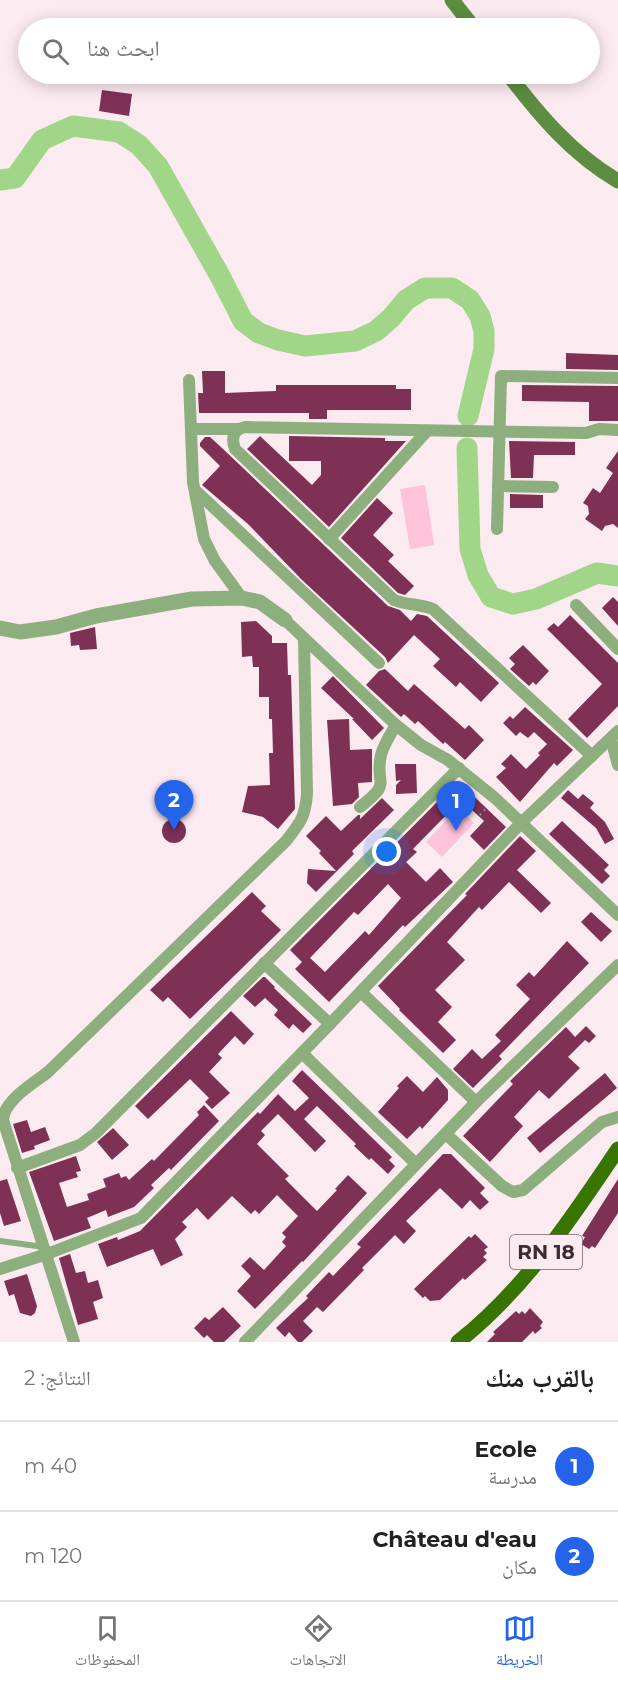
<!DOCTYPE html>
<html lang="ar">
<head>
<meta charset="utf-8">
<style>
  :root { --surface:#fff; --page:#f6f6f6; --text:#202124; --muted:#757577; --line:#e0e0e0; --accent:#2563eb }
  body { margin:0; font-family:Montserrat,"Noto Naskh Arabic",sans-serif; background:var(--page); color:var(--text); direction:rtl }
  .you { position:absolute; left:387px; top:852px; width:21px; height:21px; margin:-15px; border:4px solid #fff; border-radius:50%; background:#1a73e8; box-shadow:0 0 0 9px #1a73e833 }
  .badge { display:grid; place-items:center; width:39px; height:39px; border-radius:50%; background:var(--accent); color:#fff; font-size:20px; font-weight:700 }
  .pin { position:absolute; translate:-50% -50px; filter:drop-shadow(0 2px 3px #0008) }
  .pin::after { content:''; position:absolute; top:32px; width:21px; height:18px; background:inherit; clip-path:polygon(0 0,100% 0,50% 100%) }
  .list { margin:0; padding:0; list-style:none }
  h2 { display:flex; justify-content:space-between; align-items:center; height:78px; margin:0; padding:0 24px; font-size:26px }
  h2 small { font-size:20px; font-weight:400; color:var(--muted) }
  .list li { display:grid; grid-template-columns:39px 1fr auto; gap:18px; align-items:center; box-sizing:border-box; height:90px; padding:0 24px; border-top:2px solid var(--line) }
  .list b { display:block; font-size:22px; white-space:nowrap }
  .list p { margin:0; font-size:20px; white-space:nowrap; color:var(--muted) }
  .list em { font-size:20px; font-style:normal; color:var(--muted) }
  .icon { flex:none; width:33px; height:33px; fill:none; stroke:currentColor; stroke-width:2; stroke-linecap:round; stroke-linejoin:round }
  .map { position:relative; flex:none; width:618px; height:1342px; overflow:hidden; direction:ltr }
  .search { position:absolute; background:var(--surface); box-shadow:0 3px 15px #0003; left:18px; right:18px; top:18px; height:66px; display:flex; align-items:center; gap:15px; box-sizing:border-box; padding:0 21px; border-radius:33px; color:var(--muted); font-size:22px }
  .sheet { height:258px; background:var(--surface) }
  nav { display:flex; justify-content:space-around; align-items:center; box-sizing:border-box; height:84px; border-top:2px solid var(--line); background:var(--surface); font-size:16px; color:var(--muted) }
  nav a { display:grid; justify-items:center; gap:3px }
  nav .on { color:var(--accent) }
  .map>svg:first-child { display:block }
  .green { fill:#fec2d9 }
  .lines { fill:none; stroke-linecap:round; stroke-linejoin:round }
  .river { stroke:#a1d588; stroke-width:21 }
  .building { fill:#7f3155; fill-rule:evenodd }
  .path { stroke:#a8989d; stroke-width:2; stroke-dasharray:1.5 4.5; stroke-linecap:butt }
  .service { stroke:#8dae7d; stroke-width:6 }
  .minor { stroke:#8dae7d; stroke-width:12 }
  .tertiary { stroke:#8dae7d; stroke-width:15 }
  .secondary { stroke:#5c8d41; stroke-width:15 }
  .primary { stroke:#377500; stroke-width:15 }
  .labels { text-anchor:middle; stroke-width:6; stroke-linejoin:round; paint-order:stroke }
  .shield { fill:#fbeaf0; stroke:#75656a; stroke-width:1.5 }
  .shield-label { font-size:20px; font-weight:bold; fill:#3b2c31 }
</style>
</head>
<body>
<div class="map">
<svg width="618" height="1342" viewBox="0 0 618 1342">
  <rect width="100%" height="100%" fill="#fbeaf0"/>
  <!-- green -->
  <g class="green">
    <path d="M425,485L434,545L410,549L400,489Z"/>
    <path d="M458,808L474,823L442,857L426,842Z"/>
  </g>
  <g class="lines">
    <!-- river -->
    <g class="river">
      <path d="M0,180L15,178L42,140L73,126L119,132L139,145L158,166L220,276L243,321L259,333L278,340L305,346L355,341L376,331L391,318L406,300L425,288H452L470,300L480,316L484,331V349L468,416"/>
      <path d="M467,448L470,549L478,575L491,597L513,604L536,599L597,573L618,576"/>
    </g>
  </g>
  <!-- building -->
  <g class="building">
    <path d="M102,90L132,94L129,116L99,111Z"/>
    <path d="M566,353L618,355V370L566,369Z"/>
    <path d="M202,371H225V393L276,391V385H396V389H411V410H327V419H309V413H199L198,393H203Z"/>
    <path d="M522,385L618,386V421H589V402L522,401Z"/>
    <path d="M260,436L312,485L321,475V461H289V436L385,438V441H406L329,527L247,449Z"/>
    <path d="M205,437H210L222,448L388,606L400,610L411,621L417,614L427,616L499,683L481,702L460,682L456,687L433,666L440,659L414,635L388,663L385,657L301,579L248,524L202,485L220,466L200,446V443Z"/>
    <path d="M509,441L575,442V455H534L533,478H511Z"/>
    <path d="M618,451V528L613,524L605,526L602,531L585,519L589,514L588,506L583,503L593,488L600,493L613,473L606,468Z"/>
    <path d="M510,494L543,495V508H510Z"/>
    <path d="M377,498L393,513L373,535L394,555L388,561L414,586L405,595L398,593L341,538Z"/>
    <path d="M613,597L618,602V626L602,608Z"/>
    <path d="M570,615L618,663V706L587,738L568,719L602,684L547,629L554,623L558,627Z"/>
    <path d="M256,621L272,636V643H287L288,675H291L295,809L278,829L263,817L242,812L248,786L270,785L269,753H273L272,719H269V697H259V667H253L252,656L242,657L241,622Z"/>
    <path d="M95,627L97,649L80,650L79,645L71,646L70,633Z"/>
    <path d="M523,645L549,671L536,685L533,682L529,686L510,669L515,664L509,658Z"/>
    <path d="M385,669L408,691L414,684L465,729L469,725L484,740L465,760L445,742L443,744L418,721L415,724L404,714L401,717L366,685L379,671Z"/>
    <path d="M333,676L384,728L372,740L352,719H354L321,688Z"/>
    <path d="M525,707L573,750L557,766L554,763L520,802L496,777L506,768L501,764L511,754L526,769L540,755L538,753L547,744L534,732L528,738L520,732L516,736L503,723L510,716L513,719Z"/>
    <path d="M349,719L350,750L372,749V782L358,783L359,797L352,804L333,806L327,720Z"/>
    <path d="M395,764H416L417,793L396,794V785L401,780L396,781Z"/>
    <path d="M458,781L506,827L484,850L470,836L484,821L461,800L413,849L417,852L406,862L426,882L440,868L453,882L405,927L403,925L329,1002L295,969L302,962L290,950ZM388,884L401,898L369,935L365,931L325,972L310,958L354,912L358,915Z"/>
    <path d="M568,790L578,799L583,794L594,803L590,808L605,822L614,839L605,844L596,828L561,798Z"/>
    <path d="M382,798L394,810L352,851L354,854L316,892L307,883L308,869L336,871L319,853L321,851L306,836L326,816L341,831L358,815H360V819Z"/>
    <circle cx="174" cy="831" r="12"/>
    <path d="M562,821L609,865L604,870L610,876L602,884L549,834Z"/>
    <path d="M520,836L536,851L517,870L551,903L541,913L509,882L482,910L479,907L447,942L465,960L435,990L452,1007L438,1022L456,1040L443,1053L399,1010L400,1009L378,986L467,895L465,894Z"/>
    <path d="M252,892L266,906L261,911L281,930L190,1019L168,997L163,1002L150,990Z"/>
    <path d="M591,912L612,931L601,942L581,922Z"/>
    <path d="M567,941L589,963L499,1056L502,1059L473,1088L453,1069L472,1049L482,1059L501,1041L495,1035L530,999L516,985L529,972L534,977Z"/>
    <path d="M263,977H265L275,987L274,988L312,1024L303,1033L293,1024L289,1029L274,1015L278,1010L265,998L255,1007L243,996Z"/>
    <path d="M231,1011L254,1034L244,1045L235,1036L218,1054L222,1058L209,1072L230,1093L212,1109L205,1102L209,1098L190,1079L148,1119L135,1106Z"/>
    <path d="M586,1026L596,1036L589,1043L585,1040L568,1057L580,1068L549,1099L539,1090L514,1117L523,1126L490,1162L463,1136L513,1084L510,1081L566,1027L575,1037Z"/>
    <path d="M302,1070L392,1157L389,1160L395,1166L388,1174L371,1158L369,1160L354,1146L356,1144L317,1106L304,1119L326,1141L315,1152L278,1114L261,1131L265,1135L257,1144L289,1176L285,1179L317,1211L337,1190L335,1189L348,1175L367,1193L303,1262L302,1261L255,1309L237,1291L251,1276L241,1266L250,1257L264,1270L286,1246L282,1242L286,1237L282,1233L298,1216L277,1195L259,1214L255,1210L251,1214L232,1196L208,1220L197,1208L182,1222L187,1227L175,1239L183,1255L161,1266L153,1249L107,1267L98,1244L117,1237L118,1240L140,1231L258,1112L260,1114L278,1094L295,1111L309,1098L292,1081Z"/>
    <path d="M605,1073L617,1088L540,1153L527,1138Z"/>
    <path d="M407,1076L423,1092L437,1077L448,1090V1100L422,1129L420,1126L407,1139L378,1112L399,1088L397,1086Z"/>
    <path d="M204,1105L219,1121L171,1170L169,1168L151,1185L154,1188L134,1207L108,1217L106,1210L87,1218L91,1228L54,1241L29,1172L76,1156L81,1171L76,1172L78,1177L59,1183L67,1207L89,1200L87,1194L106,1187L103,1179L119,1173L121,1178L126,1176L129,1180L152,1159L154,1161L199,1115L197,1112Z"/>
    <path d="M27,1120L31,1132L45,1127L50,1140L34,1146L35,1149L22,1153L13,1124Z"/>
    <path d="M113,1128L129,1145L112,1160L97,1142Z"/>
    <path d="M443,1154H451L485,1188L480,1193L489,1202L480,1210L470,1200L462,1209L440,1188L406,1221L416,1231L404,1244L395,1235L362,1268L364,1270L323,1312L317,1307L303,1321L313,1331L302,1342H298L289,1332L285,1337L276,1328L308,1298L306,1296L329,1272L333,1276L361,1247L357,1244Z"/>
    <path d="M7,1179L21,1221L4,1226L0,1213V1181Z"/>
    <path d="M618,1179V1213L595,1248L592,1246L589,1249L581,1244L585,1237L582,1236Z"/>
    <path d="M475,1234L488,1247L484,1250L487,1253L483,1257L487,1260L465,1280L463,1278L440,1300L430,1301L425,1296L423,1298L414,1289L469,1236L471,1238Z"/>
    <path d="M70,1254L76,1273L85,1271L88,1283L98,1280L103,1298L93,1302L98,1319L78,1325L59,1258Z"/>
    <path d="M27,1274L37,1306L35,1313L31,1316L20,1313L14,1294L9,1296L4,1281Z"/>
    <path d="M223,1307L241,1326L224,1342H214L207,1335L204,1338L194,1328L205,1317L209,1320Z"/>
    <path d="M530,1308L543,1322L540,1326L542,1328L535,1334L533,1331L522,1342H487L495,1334L493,1332L516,1311L519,1314L522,1311L525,1314Z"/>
  </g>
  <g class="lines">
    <!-- path -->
    <path class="path" d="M480,815L487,807"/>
    <!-- service -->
    <path class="service" d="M0,1241L44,1247"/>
    <!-- minor -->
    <g class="minor">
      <path d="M189,380L193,482L204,539L215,561L242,598"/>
      <path d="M191,429H238"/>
      <path d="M498,486L553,487"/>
      <path d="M195,490L379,663"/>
      <path d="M497,529L501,376L618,378"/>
      <path d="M329,539L427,431"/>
      <path d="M576,605L618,649"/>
      <path d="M285,620L396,725L421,745L448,760L495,798L618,915"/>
      <path d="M611,739L618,765"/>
      <path d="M592,756L433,609C420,604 406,605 394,600L235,449C231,438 233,430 245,427L586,433L599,429L618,430"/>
      <path d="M360,807C394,780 374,787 381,755C384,744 390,735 396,725"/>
      <path d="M264,963L330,1024"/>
      <path d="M361,992L476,1102"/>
      <path d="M302,1053L416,1164"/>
      <path d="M446,1134L502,1186L513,1192L523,1190L602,1122L618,1117"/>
      <path d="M17,1168L80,1145L96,1133L459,768"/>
      <path d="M0,1269L47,1254L141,1218L330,1024L521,823L618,731"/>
      <path d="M74,1342L3,1120C4,1100 33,1084 48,1072L286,841C300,823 305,818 307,794L304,638"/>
      <path d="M245,1342L476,1102L618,965"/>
    </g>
    <!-- tertiary -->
    <path class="tertiary" d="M0,628L20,632L56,627L96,616L192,599L242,598L260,602L285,620"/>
    <!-- secondary -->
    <g class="secondary">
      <path d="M452,0L474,28"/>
      <path d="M508,74C539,115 572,154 618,181"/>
    </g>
    <!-- primary -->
    <path class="primary" d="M458,1342C525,1289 571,1219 618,1149"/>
  </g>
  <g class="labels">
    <!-- shield labels -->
    <rect class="shield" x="510" y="1235" width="72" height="34" rx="4.5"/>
    <g class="shield-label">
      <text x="546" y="1259">RN 18</text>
    </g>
  </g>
</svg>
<div class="you"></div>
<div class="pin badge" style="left:456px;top:831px">1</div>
<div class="pin badge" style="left:174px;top:830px">2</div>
<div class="search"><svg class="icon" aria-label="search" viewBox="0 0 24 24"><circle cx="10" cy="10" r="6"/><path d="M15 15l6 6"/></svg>ابحث هنا</div>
</div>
<section class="sheet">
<h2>بالقرب منك<small>النتائج: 2</small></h2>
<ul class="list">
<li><span class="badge">1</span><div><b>Ecole</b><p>مدرسة</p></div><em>40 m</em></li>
<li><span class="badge">2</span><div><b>Château d'eau</b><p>مكان</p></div><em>120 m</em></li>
</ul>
</section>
<nav>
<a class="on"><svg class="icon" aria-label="map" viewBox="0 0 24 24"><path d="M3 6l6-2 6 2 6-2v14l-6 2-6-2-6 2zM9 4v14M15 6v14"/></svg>الخريطة</a>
<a><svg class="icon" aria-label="directions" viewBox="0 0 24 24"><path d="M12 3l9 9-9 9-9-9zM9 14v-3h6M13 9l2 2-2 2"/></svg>الاتجاهات</a>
<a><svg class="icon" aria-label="saved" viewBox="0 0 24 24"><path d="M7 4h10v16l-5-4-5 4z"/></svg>المحفوظات</a>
</nav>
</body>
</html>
